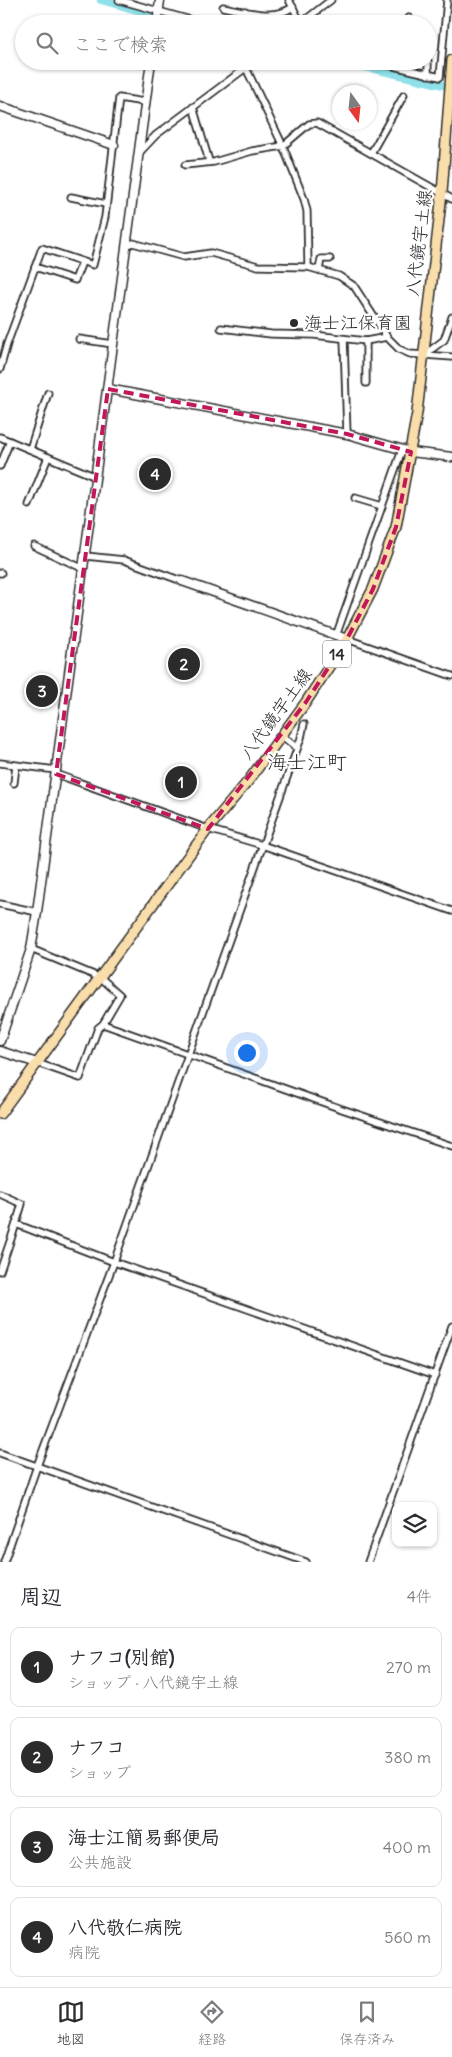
<!DOCTYPE html>
<html lang="ja">
<head>
<meta charset="utf-8">
<style>
  :root { --surface:#fff; --page:#f7f7f7; --text:#2b2b33; --muted:#7c7c81; --line:#e1e1e2; --accent:#2b2b2b }
  body { margin:0; font-family:Delius,"Klee One",sans-serif; background:var(--page); color:var(--text) }
  .controls { position:absolute; right:15px; bottom:15px; display:grid; overflow:hidden; border-radius:10px; box-shadow:0 1px 4px #0004 }
  .controls button { width:45px; height:45px; display:grid; place-items:center; padding:0; border:0; border-bottom:1px solid var(--line); background:var(--surface); color:var(--text); font:25px sans-serif }
  .compass { position:absolute; left:332px; top:85px; width:45px; height:45px; border-radius:50%; background:var(--surface); box-shadow:0 1px 4px #0004; rotate:165deg }
  .you { position:absolute; left:246px; top:1052px; width:18px; height:18px; margin:-12px; border:4px solid #fff; border-radius:50%; background:#1a73e8; box-shadow:0 0 0 8px #1a73e833 }
  .badge { display:grid; place-items:center; width:32px; height:32px; border-radius:50%; background:var(--accent); color:#fff; font-size:16px; font-weight:700 }
  .pin { position:absolute; translate:-50% -50%; border:2px solid #fff; box-shadow:0 1px 5px #0006 }
  .list { margin:0; padding:0; list-style:none }
  h2 { display:flex; justify-content:space-between; align-items:center; height:65px; margin:0; padding:0 20px; font-size:21px }
  h2 small { font-size:16px; font-weight:400; color:var(--muted) }
  .list li { display:grid; grid-template-columns:32px 1fr auto; gap:15px; align-items:center; box-sizing:border-box; height:80px; margin:0 10px 10px; padding:0 10px; border:1px solid var(--line); border-radius:10px }
  .list b { display:block; font-size:19px; white-space:nowrap }
  .list p { margin:0; font-size:16px; white-space:nowrap; color:var(--muted) }
  .list em { font-size:16px; font-style:normal; color:var(--muted) }
  .icon { flex:none; width:28px; height:28px; fill:none; stroke:currentColor; stroke-width:2; stroke-linecap:round; stroke-linejoin:round }
  .map { position:relative; flex:none; width:452px; height:1562px; overflow:hidden }
  .search { position:absolute; background:var(--surface); box-shadow:0 1px 4px #0004; left:15px; right:15px; top:15px; height:55px; display:flex; align-items:center; gap:12px; box-sizing:border-box; padding:0 18px; border-radius:28px; color:var(--muted); font-size:19px }
  .sheet { height:425px; background:var(--surface) }
  nav { display:flex; justify-content:space-around; align-items:center; box-sizing:border-box; height:70px; border-top:1px solid var(--line); background:var(--surface); font-size:14px; color:var(--muted) }
  nav a { display:grid; justify-items:center; gap:2px }
  nav .on { color:var(--accent) }
  .map>svg:first-child { display:block }
  .lines { fill:none; stroke-linecap:round; stroke-linejoin:round }
  .canal { stroke:#8fe0e9; stroke-width:8 }
  .street-casing { stroke:#2b2b2b; stroke-width:9 }
  .secondary-casing { stroke:#2b2b2b; stroke-width:11 }
  .primary-casing { stroke:#2b2b2b; stroke-width:12 }
  .street { stroke:#fff; stroke-width:5.5 }
  .secondary { stroke:#fff; stroke-width:8 }
  .primary { stroke:#f9deab; stroke-width:9 }
  .marked { fill:none; stroke:#c2185b; stroke-width:4; stroke-dasharray:10 6; stroke-linejoin:round }
  .poi-dot { fill:#2b2b2b; stroke:#fff; stroke-width:2 }
  .labels { text-anchor:middle; stroke-width:4.5; stroke-linejoin:round; paint-order:stroke }
  .shield { fill:#fff; stroke:#6b6b6b; stroke-width:1 }
  .shield-label { font-size:16px; font-weight:bold; fill:#2b2b2b }
  .street-label { font-size:18px; fill:#2b2b2b; stroke:#fff }
  .poi-label { font-size:18px; fill:#2b2b2b; stroke:#fff; text-anchor:start }
  .quarter-label { font-size:20px; fill:#2b2b2b; stroke:#fff }
</style>
</head>
<body>
<div class="map">
<svg width="452" height="1562" viewBox="0 0 452 1562">
  <rect width="100%" height="100%" fill="#fff"/>
  <filter id="ink" filterUnits="userSpaceOnUse"><feTurbulence type="fractalNoise" baseFrequency=".02" numOctaves="2"/><feDisplacementMap in="SourceGraphic" scale="10" xChannelSelector="R" yChannelSelector="G"/><feConvolveMatrix kernelMatrix="1 2 1 2 8 2 1 2 1" color-interpolation-filters="sRGB"/></filter>
  <g filter="url(#ink)">
    <g class="lines">
      <!-- canal -->
      <g class="canal">
        <path d="M101,0L186,24"/>
        <path d="M340,61L452,87"/>
      </g>
      <defs>
        <g id="street">
          <path d="M119,0L205,24"/>
          <path d="M289,0L301,23"/>
          <path d="M223,7C245,11 273,21 293,7"/>
          <path d="M409,18L410,24"/>
          <path d="M243,24L245,11"/>
          <path d="M300,24L331,0"/>
          <path d="M372,61L440,77L447,0"/>
          <path d="M428,61V75"/>
          <path d="M246,68L283,146L304,199L307,211L308,267"/>
          <path d="M193,107L209,161"/>
          <path d="M139,153L156,135L255,61"/>
          <path d="M371,153L404,95"/>
          <path d="M185,165L214,162L252,151L283,146L309,124L317,123L452,199"/>
          <path d="M71,197L106,204"/>
          <path d="M126,246L133,243L184,257L211,253L258,266L308,267L339,276L354,286L387,337L399,349L410,354L452,357"/>
          <path d="M35,267L75,280L82,262"/>
          <path d="M319,270L321,259H330"/>
          <path d="M221,328L271,334L314,335L366,341L387,337"/>
          <path d="M79,339L113,344"/>
          <path d="M344,339L347,434"/>
          <path d="M424,355L444,340L452,317"/>
          <path d="M0,369L7,344L42,248L93,265L105,217L119,98L144,102"/>
          <path d="M366,383V341"/>
          <path d="M0,437L96,477"/>
          <path d="M30,449L48,393"/>
          <path d="M0,466L10,441"/>
          <path d="M355,498L382,506"/>
          <path d="M29,505L48,457"/>
          <path d="M34,546L84,569"/>
          <path d="M86,556L124,560L182,581"/>
          <path d="M0,573H1"/>
          <path d="M336,636L402,450"/>
          <path d="M347,639L452,676"/>
          <path d="M281,735L297,748"/>
          <path d="M0,763L56,770"/>
          <path d="M56,774L208,829L262,845L452,911"/>
          <path d="M14,783L16,766"/>
          <path d="M0,904L37,912"/>
          <path d="M31,949L101,978L120,995L103,1024L339,1108L452,1146"/>
          <path d="M37,1063L80,1078L98,1028L103,1024"/>
          <path d="M0,1194L22,1204L16,1224L114,1262L435,1375"/>
          <path d="M0,1271L16,1224"/>
          <path d="M0,1453L306,1562"/>
          <path d="M4,1562L37,1466L114,1262L301,738L304,724"/>
          <path d="M368,1562L452,1326"/>
        </g>
        <g id="secondary">
          <path d="M157,24L160,0"/>
          <path d="M0,106L114,145"/>
          <path d="M108,389L347,434L411,452L452,457"/>
          <path d="M182,581L347,639"/>
          <path d="M0,1041L31,949L37,912L151,61"/>
          <path d="M0,1051L37,1063"/>
        </g>
        <path id="primary" d="M0,1114L208,829L249,780L306,702L347,639L373,589L396,527L417,413L442,193L452,60"/>
      </defs>
      <!-- street casing -->
      <use href="#street" class="street-casing"/>
      <!-- secondary casing -->
      <use href="#secondary" class="secondary-casing"/>
      <!-- primary casing -->
      <use href="#primary" class="primary-casing"/>
      <!-- street -->
      <use href="#street" class="street"/>
      <!-- secondary -->
      <use href="#secondary" class="secondary"/>
      <!-- primary -->
      <use href="#primary" class="primary"/>
    </g>
  </g>
  <!-- marked area -->
  <path class="marked" d="M108,389L347,434L411,452L396,527L373,589L347,639L306,702L208,829L56,774Z"/>
  <!-- markers -->
  <circle class="poi-dot" cx="294" cy="323" r="5"/>
  <g class="labels">
    <!-- shield labels -->
    <rect class="shield" x="323" y="640.5" width="28" height="27" rx="4"/>
    <g class="shield-label">
      <text x="337" y="660">14</text>
    </g>
    <!-- street labels -->
    <g class="street-label">
      <text transform="translate(419 243) rotate(-83)" y="6">八代鏡宇土線</text>
      <text transform="translate(276 714) rotate(-54)" y="6">八代鏡宇土線</text>
    </g>
    <!-- poi labels -->
    <g class="poi-label">
      <text x="304" y="329">海士江保育園</text>
    </g>
    <!-- quarter labels -->
    <g class="quarter-label">
      <text x="307" y="769">海士江町</text>
    </g>
  </g>
</svg>
<div class="controls">
<button><svg class="icon" aria-label="layers" viewBox="0 0 24 24"><path d="M12 4l9 5-9 5-9-5zM3 14l9 5 9-5"/></svg></button>
</div>
<svg class="compass" viewBox="-18 -18 36 36"><path d="M0-13l5 13h-10z" fill="#e53935"/><path d="M0 13l5-13h-10z" fill="#7c7c81"/></svg>
<div class="you"></div>
<div class="pin badge" style="left:181px;top:782px">1</div>
<div class="pin badge" style="left:184px;top:664px">2</div>
<div class="pin badge" style="left:42px;top:691px">3</div>
<div class="pin badge" style="left:155px;top:474px">4</div>
<div class="search"><svg class="icon" aria-label="search" viewBox="0 0 24 24"><circle cx="10" cy="10" r="6"/><path d="M15 15l6 6"/></svg>ここで検索</div>
</div>
<section class="sheet">
<h2>周辺<small>4件</small></h2>
<ul class="list">
<li><span class="badge">1</span><div><b>ナフコ(別館)</b><p>ショップ · 八代鏡宇土線</p></div><em>270 m</em></li>
<li><span class="badge">2</span><div><b>ナフコ</b><p>ショップ</p></div><em>380 m</em></li>
<li><span class="badge">3</span><div><b>海士江簡易郵便局</b><p>公共施設</p></div><em>400 m</em></li>
<li><span class="badge">4</span><div><b>八代敬仁病院</b><p>病院</p></div><em>560 m</em></li>
</ul>
</section>
<nav>
<a class="on"><svg class="icon" aria-label="map" viewBox="0 0 24 24"><path d="M3 6l6-2 6 2 6-2v14l-6 2-6-2-6 2zM9 4v14M15 6v14"/></svg>地図</a>
<a><svg class="icon" aria-label="directions" viewBox="0 0 24 24"><path d="M12 3l9 9-9 9-9-9zM9 14v-3h6M13 9l2 2-2 2"/></svg>経路</a>
<a><svg class="icon" aria-label="saved" viewBox="0 0 24 24"><path d="M7 4h10v16l-5-4-5 4z"/></svg>保存済み</a>
</nav>
</body>
</html>
